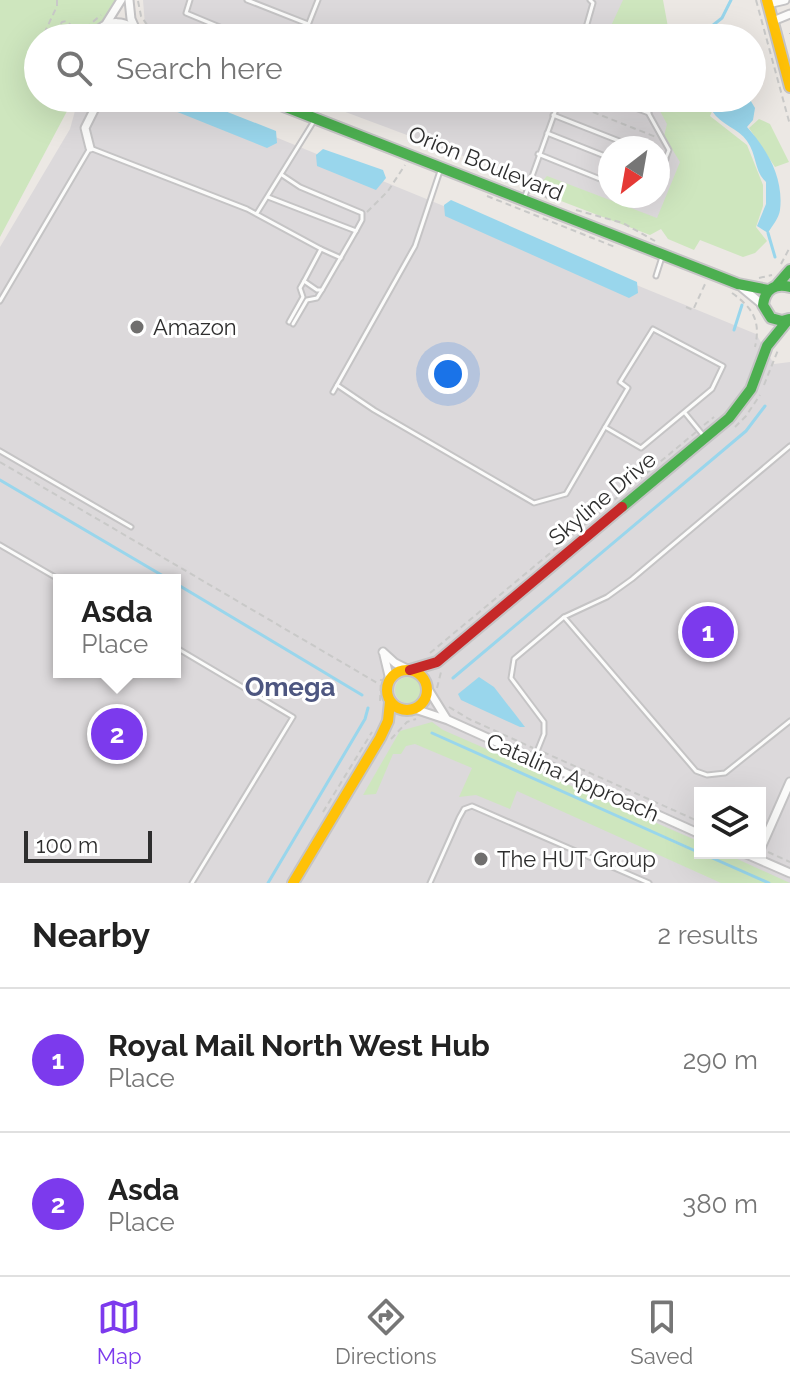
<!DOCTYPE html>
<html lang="en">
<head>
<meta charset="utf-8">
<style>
  :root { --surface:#fff; --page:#f2f2f2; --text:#222; --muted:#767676; --line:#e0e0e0; --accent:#7c3aed }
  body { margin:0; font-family:Raleway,sans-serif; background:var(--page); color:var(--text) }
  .controls { position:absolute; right:24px; bottom:24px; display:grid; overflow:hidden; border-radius:0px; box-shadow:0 8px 32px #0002 }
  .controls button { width:72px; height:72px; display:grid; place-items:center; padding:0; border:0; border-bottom:2px solid var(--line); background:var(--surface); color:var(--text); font:40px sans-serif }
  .compass { position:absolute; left:598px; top:136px; width:72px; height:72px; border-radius:50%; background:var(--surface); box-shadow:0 8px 32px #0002; rotate:211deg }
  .scale { position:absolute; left:24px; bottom:20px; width:128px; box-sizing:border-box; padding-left:8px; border:4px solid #2e2e2e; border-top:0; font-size:22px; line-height:28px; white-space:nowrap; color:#2e2e2e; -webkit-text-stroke:6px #fff; paint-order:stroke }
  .you { position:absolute; left:448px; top:374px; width:28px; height:28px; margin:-20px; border:6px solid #fff; border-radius:50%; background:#1a73e8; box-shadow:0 0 0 12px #1a73e833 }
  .badge { display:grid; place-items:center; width:52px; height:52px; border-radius:50%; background:var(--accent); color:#fff; font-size:26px; font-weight:700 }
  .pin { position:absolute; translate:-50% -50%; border:4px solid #fff; box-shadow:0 2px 8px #0006 }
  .popup { position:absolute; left:53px; top:574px; width:128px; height:104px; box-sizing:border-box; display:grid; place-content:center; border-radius:0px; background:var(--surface); filter:drop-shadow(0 2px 6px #0005); font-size:26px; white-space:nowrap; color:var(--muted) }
  .popup b { font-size:30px; color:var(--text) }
  .popup::after { content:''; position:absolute; left:50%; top:100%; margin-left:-16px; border:16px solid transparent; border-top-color:var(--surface) }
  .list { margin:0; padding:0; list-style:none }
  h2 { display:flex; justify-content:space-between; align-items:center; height:104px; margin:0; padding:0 32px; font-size:34px }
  h2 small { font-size:26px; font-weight:400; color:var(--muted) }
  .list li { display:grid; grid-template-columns:52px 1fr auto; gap:24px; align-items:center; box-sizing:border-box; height:144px; padding:0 32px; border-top:2px solid var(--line) }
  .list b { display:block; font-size:30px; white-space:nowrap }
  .list p { margin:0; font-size:26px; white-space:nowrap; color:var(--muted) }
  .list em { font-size:26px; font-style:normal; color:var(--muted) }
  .icon { flex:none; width:44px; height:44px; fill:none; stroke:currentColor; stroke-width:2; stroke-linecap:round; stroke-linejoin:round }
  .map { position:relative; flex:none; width:790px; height:883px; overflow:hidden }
  .search { position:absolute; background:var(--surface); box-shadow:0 8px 32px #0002; left:24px; right:24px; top:24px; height:88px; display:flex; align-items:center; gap:20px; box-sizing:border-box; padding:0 28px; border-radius:44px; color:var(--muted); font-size:30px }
  .sheet { height:392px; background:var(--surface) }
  nav { display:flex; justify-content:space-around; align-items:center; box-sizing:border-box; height:112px; border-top:2px solid var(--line); background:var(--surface); font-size:22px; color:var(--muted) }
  nav a { display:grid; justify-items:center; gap:4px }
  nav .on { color:var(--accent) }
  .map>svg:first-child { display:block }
  .industrial { fill:#dcd9db; fill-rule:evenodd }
  .green { fill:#cee6be }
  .water { fill:#99d6ec }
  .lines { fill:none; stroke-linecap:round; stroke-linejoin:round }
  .stream { stroke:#99d6ec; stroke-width:3 }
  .lane-casing { stroke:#c5c4c5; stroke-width:7 }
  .street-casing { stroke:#c5c4c5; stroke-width:11 }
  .fast-casing { stroke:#c5c4c5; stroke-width:14 }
  .slow-casing { stroke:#c5c4c5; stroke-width:14 }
  .jam-casing { stroke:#c5c4c5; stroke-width:14 }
  .path { stroke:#c9c9c8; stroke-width:2; stroke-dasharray:6 4; stroke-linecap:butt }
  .lane { stroke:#fcfcfb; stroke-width:3 }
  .street { stroke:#fcfcfb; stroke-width:7 }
  .fast { stroke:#4caf50; stroke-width:10 }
  .slow { stroke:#ffc107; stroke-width:10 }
  .jam { stroke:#c62828; stroke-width:10 }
  .poi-dot { fill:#706f6e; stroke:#fff; stroke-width:3 }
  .labels { text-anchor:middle; stroke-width:6; stroke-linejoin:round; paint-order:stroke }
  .street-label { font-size:22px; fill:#2e2e2e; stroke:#fff }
  .poi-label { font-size:22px; fill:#2e2e2e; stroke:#fff; text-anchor:start }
  .quarter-label { font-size:26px; font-weight:bold; fill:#4d5680; stroke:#fff }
</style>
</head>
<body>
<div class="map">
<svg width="790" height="883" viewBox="0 0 790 883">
  <rect width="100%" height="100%" fill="#ece8e4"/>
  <!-- industrial -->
  <g class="industrial">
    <path d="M143,0H645L639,38H157L145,25Z"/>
    <path d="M87,98H180L756,334L774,364L790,362V883H0V247L70,129L78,100ZM59,580H175V672H59ZM700,793H760V853H700Z"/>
    <path d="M308,98H662L695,152L666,229L648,225ZM610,148H658V196H610Z"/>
  </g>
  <!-- green -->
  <g class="green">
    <path d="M0,0H116L92,38H38V98H74L0,237Z"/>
    <path d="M623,0H663L670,38H595L599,24L610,28Z"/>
    <path d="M653,98H718L710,116L747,145L763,185V206L756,227L767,241L755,253L743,257L700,240L694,250L668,239L661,229L650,235L561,201L560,194L541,183L547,176L657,218L680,162L664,136L667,124Z"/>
    <path d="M759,119L770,124L789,162L775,167L749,128Z"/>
    <circle cx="408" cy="690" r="13"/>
    <path d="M432,722L443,730L700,842V853H724L790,883H721L517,791L510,809L476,795L459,797L472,768L415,744L406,746L401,754H393L376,794L363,795L400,731Z"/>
  </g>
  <!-- water -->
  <g class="water">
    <path d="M177,98H192L276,131L277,143L267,148L175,111Z"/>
    <path d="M725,98H749L755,108L753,120L747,127C767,149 784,178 780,210C779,218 772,226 768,233L757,226L766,204V182C754,171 757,155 747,141C738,128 721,125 712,111L714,106Z"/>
    <path d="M323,149L383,170L386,178L376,190L317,166L316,155Z"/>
    <path d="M451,200L637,282L638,293L629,298L445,216L444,205Z"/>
    <path d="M479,677L494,687L525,727H520L461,700L458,694Z"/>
  </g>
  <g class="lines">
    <!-- stream -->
    <g class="stream">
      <path d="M697,38L722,18L731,0"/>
      <path d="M699,98L714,106"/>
      <path d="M768,233L775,257"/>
      <path d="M734,330L742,305"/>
      <path d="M0,480L170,580"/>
      <path d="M175,583L362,695"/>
      <path d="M453,678L746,431L765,406"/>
      <path d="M432,733L700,853"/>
      <path d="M701,853L769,883"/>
      <path d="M268,883L365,719L368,708"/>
    </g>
    <defs>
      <g id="lane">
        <path d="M190,0L186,13L246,38"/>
        <path d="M247,0L308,24"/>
        <path d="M303,38L318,0"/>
        <path d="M583,38L593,3L590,0"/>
        <path d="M608,98L649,113"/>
        <path d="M640,98L669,150L658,178"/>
        <path d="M553,115L637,148"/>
        <path d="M547,133L610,158"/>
        <path d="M538,154L610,183"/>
        <path d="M658,156L666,159"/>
        <path d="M525,196L560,98"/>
        <path d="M644,196L650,198L651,196"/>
        <path d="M268,197L356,231L362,220V213L300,187L282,175"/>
        <path d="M257,213L314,121"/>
        <path d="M321,249L341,258"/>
        <path d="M656,276L662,257"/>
        <path d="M0,301L90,148L247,209L321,249L304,281L317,290H322L356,231"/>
        <path d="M289,322L303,297L300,288L304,281"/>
        <path d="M293,324L307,300L317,298L322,290"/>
        <path d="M653,329L723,366L712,389L641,448L605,427L628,388L620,382Z"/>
        <path d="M337,385L374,410L534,503L566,494L605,427"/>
        <path d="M333,392L415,246L440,171"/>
        <path d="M685,413L703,435"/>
        <path d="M0,451L131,527"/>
        <path d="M0,545L60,580"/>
        <path d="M564,617L696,771L707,775L725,773L790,721"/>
        <path d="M175,647L293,717L192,883"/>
        <path d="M534,759L544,734V722L511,678L514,659L564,617L607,597L632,579L790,446"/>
        <path d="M430,883L459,818L464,809L472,806L649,883"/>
      </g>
      <g id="street">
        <path d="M129,0L131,19L135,28"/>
        <path d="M768,4L785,0"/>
        <path d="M773,21L790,14"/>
        <path d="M106,24L121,0"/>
        <path d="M92,38C105,17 129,18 142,38"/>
        <path d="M90,148L85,128L96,106L103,98"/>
        <path d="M740,286L763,305"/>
        <path d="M383,652L395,663L409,670"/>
        <path d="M384,655L390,680"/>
        <path d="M428,689L446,718"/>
        <path d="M415,709L448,720L700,834"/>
        <path d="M760,850L790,782"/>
        <path d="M744,853L790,873"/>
      </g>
      <g id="fast">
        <path d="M263,98L738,284L768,290"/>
        <path d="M777,285L790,270"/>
        <path d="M789,319L782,321L771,318L763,305C765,289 775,283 790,287"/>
        <path d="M622,507L729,418L751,389L767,346L788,320"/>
      </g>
      <g id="slow">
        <path d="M767,0L790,87"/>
        <circle cx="407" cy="690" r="20"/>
        <path d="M293,883L380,738L388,721L390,702"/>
      </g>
      <path id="jam" d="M410,670L437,662L622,507"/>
    </defs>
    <!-- lane casing -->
    <use href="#lane" class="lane-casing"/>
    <!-- street casing -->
    <use href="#street" class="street-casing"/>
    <!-- fast casing -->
    <use href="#fast" class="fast-casing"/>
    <!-- slow casing -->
    <use href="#slow" class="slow-casing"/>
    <!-- jam casing -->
    <use href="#jam" class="jam-casing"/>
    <!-- path -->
    <g class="path">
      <path d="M57,0V6L44,34L52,36L62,22L66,21L71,25L69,34L72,38"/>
      <path d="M756,0L790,125"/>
      <path d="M138,1L141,16L156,38"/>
      <path d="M790,33V34"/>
      <path d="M82,38L88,26L101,15"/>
      <path d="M241,98L255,103"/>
      <path d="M565,101L656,137"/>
      <path d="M505,182L516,180L525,184"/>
      <path d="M535,188L548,199"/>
      <path d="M487,196L615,247"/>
      <path d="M576,210L623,223L655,241"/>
      <path d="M367,212L388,191L405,165"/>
      <path d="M781,264L790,247"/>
      <path d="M759,278L772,275"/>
      <path d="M732,293C753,308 761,321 755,347"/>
      <path d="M686,307L693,310L706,282"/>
      <path d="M764,385L778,350"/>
      <path d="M704,425L714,417"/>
      <path d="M735,427L746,416L760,395"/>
      <path d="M0,462L379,684"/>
      <path d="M430,653L696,432"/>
      <path d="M437,688L441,672"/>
      <path d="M380,701L381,679"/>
      <path d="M449,707L469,719L533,748"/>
      <path d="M391,739L407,722L416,719"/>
      <path d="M543,752L700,822"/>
      <path d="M323,812L372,732"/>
      <path d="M768,852L790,862"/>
    </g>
    <!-- lane -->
    <use href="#lane" class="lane"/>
    <!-- street -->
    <use href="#street" class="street"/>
    <!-- fast -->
    <use href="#fast" class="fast"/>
    <!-- slow -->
    <use href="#slow" class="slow"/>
    <!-- jam -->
    <use href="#jam" class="jam"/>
  </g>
  <!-- markers -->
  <g class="poi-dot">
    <circle cx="137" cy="327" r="8"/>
    <circle cx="481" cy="859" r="8"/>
  </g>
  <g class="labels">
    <!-- street labels -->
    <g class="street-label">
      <text transform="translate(486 163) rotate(22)" y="8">Orion Boulevard</text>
      <text transform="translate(602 498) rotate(-40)" y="8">Skyline Drive</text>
      <text transform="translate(573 777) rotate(24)" y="8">Catalina Approach</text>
    </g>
    <!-- poi labels -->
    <g class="poi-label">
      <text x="153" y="335">Amazon</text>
      <text x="497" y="867">The HUT Group</text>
    </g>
    <!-- quarter labels -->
    <g class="quarter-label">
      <text x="290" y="696">Omega</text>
    </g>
  </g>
</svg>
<div class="controls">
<button><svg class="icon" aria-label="layers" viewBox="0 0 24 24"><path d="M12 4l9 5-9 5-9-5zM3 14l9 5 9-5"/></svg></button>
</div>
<svg class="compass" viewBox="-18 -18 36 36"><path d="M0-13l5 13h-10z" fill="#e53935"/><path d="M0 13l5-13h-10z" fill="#767676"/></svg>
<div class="scale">100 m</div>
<div class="you"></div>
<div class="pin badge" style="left:708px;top:632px">1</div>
<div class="pin badge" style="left:117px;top:734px">2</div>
<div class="popup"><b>Asda</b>Place</div>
<div class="search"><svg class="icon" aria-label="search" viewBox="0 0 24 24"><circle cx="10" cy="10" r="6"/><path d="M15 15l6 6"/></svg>Search here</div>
</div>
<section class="sheet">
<h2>Nearby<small>2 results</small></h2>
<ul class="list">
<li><span class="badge">1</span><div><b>Royal Mail North West Hub</b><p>Place</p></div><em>290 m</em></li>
<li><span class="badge">2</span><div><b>Asda</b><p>Place</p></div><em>380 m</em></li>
</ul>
</section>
<nav>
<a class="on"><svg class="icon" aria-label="map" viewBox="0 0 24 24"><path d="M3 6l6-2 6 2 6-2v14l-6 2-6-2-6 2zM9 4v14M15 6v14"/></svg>Map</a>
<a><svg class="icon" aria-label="directions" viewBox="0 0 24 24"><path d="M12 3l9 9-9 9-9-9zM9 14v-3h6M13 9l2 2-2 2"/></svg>Directions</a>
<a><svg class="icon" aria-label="saved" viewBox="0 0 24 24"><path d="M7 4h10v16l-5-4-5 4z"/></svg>Saved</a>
</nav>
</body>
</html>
